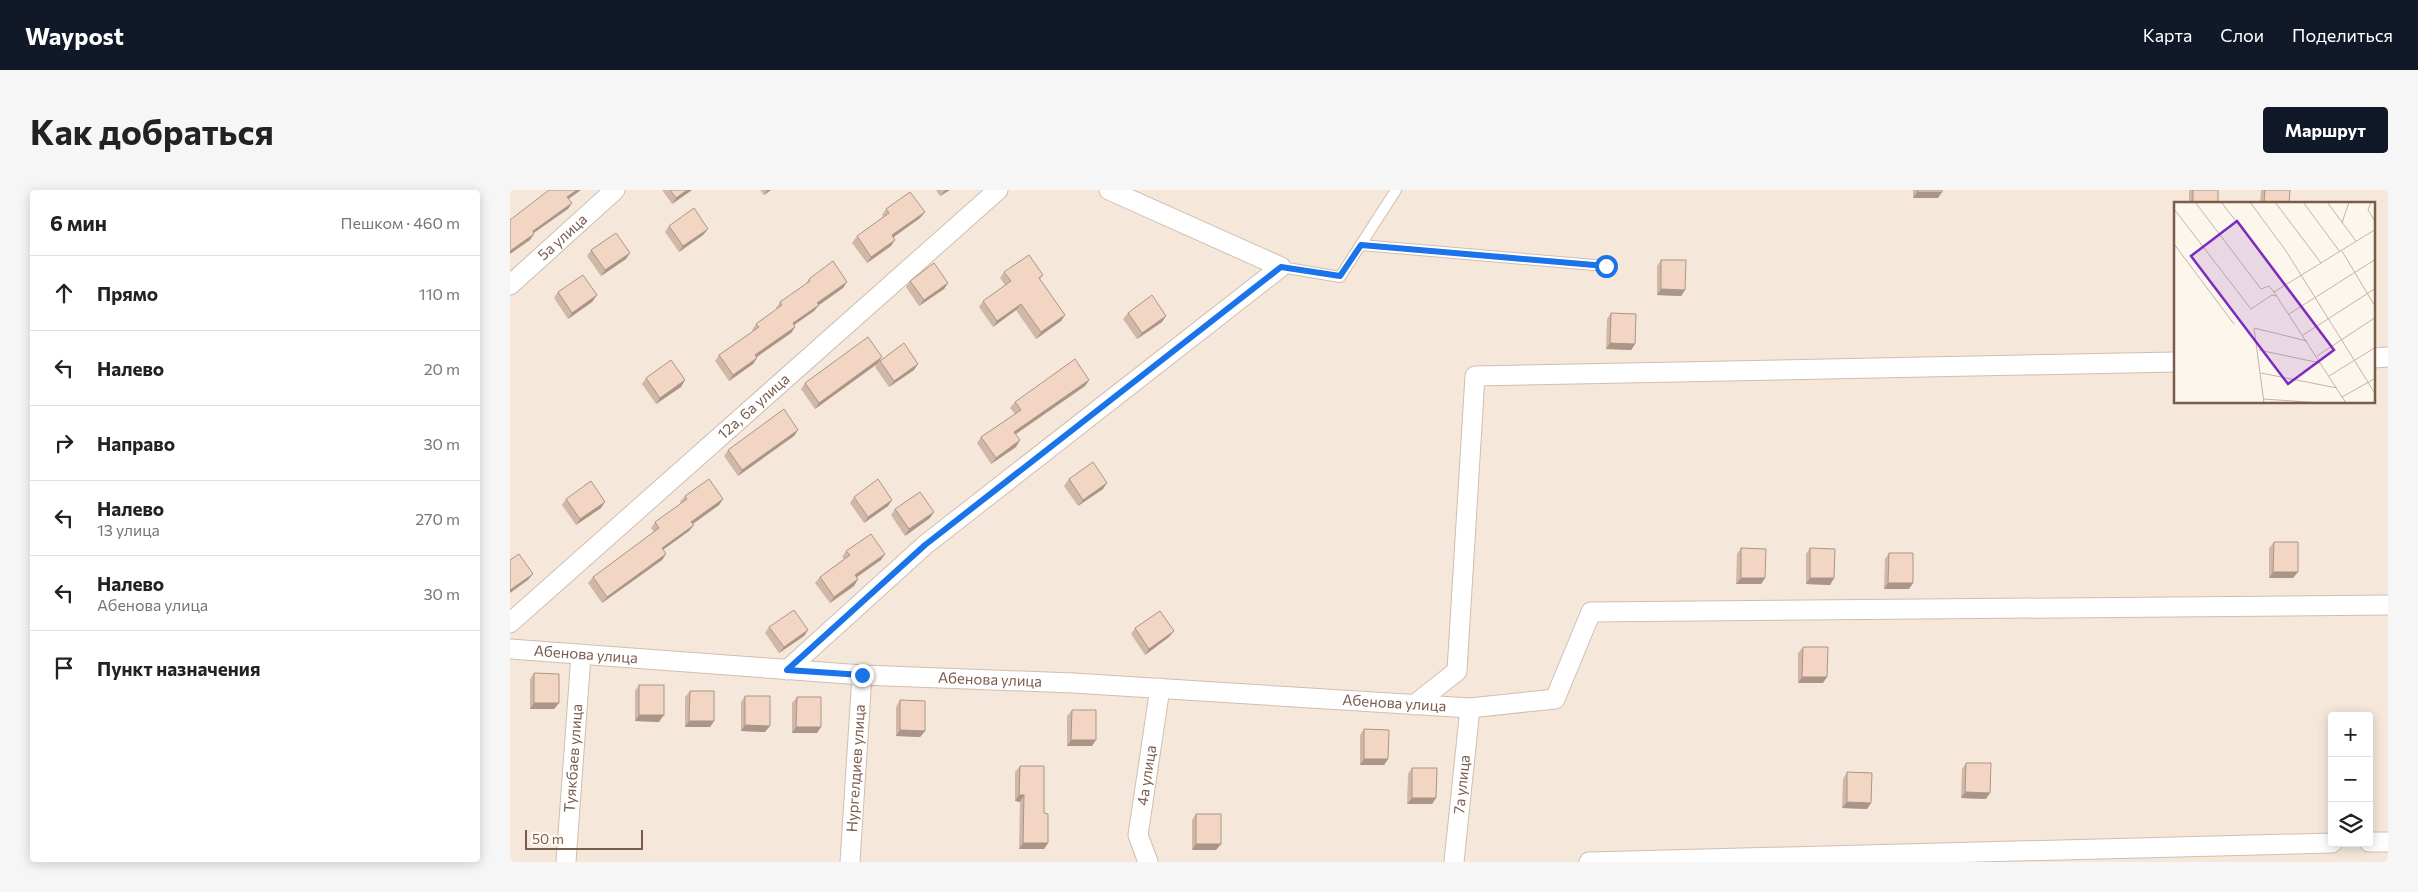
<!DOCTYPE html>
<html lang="ru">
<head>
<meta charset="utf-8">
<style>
  :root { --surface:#fff; --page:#f6f6f6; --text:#222; --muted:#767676; --line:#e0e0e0; --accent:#111827 }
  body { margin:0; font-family:Commissioner,sans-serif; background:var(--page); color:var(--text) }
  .controls { position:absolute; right:15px; bottom:15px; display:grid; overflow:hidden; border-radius:5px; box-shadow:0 2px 12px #0003 }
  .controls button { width:45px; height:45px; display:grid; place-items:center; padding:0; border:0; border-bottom:1px solid var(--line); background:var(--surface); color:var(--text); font:25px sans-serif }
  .scale { position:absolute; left:15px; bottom:12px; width:118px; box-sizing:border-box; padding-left:5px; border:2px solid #7a5c4d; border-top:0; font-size:14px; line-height:18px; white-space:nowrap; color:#7a5c4d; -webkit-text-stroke:4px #fffaf3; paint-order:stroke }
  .stop { position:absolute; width:15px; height:15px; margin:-11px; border:4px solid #1a73e8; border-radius:50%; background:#fff }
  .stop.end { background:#1a73e8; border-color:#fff; box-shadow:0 1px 5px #0008 }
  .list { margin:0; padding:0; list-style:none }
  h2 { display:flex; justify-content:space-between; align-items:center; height:65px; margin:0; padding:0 20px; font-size:21px }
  h2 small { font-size:16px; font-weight:400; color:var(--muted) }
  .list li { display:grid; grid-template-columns:32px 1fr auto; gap:15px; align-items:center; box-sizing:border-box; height:75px; padding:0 20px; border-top:1px solid var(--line) }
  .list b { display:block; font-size:19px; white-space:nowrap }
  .list p { margin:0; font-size:16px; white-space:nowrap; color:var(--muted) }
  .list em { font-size:16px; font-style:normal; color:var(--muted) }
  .icon { flex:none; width:28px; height:28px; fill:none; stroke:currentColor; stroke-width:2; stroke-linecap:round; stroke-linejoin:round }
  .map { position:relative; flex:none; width:1878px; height:672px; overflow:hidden; border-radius:5px }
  header { display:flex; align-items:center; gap:30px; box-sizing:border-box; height:70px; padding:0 25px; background:var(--accent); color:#fff }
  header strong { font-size:24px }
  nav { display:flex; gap:28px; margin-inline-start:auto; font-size:18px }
  .intro { display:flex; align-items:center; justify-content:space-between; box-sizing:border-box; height:120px; padding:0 30px }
  h1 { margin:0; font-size:35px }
  .button { padding:12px 22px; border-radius:5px; background:var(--accent); color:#fff; font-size:18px; font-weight:700 }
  main { display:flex; gap:30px; padding:0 30px }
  aside { flex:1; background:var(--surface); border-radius:5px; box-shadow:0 2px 12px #0003 }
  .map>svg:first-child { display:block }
  .residential { fill:#f5e8da; fill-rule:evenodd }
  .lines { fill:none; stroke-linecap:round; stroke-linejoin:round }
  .lane-casing { stroke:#d1beb0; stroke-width:12 }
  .street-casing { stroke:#d1beb0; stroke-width:21 }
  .lane { stroke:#fff; stroke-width:10 }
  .street { stroke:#fff; stroke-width:19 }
  .wall { fill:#d1b7a8 }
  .shaded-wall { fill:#aa9588 }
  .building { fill:#f3d5c3; stroke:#aa9588 }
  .route { stroke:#1a73e8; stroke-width:6 }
  .labels { text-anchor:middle; stroke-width:4; stroke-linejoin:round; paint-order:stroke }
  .street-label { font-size:15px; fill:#7a5c4d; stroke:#fffaf3 }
  .inset-road { fill:none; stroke:#c5b3a7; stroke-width:1 }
  .view { fill:#7b2cbf; fill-opacity:0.15; stroke:#7b2cbf; stroke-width:2.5 }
  .inset-edge { fill:none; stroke:#7a5c4d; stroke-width:2.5 }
</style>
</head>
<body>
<header>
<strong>Waypost</strong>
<nav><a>Карта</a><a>Слои</a><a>Поделиться</a></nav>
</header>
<div class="intro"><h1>Как добраться</h1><a class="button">Маршрут</a></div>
<main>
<aside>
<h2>6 мин<small>Пешком · 460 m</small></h2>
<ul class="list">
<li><svg class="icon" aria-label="ahead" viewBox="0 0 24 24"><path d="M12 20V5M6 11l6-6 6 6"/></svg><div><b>Прямо</b></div><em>110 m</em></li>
<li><svg class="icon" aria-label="left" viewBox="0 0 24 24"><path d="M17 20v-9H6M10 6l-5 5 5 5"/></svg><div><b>Налево</b></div><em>20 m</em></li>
<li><svg class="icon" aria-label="right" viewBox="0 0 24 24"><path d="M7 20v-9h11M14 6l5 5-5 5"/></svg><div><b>Направо</b></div><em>30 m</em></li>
<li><svg class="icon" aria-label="left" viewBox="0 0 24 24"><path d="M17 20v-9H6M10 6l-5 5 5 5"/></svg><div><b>Налево</b><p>13 улица</p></div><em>270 m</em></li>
<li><svg class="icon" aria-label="left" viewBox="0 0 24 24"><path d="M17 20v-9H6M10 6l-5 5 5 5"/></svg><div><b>Налево</b><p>Абенова улица</p></div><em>30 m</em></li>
<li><svg class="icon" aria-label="arrive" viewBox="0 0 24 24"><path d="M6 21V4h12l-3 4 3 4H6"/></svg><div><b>Пункт назначения</b></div></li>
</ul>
</aside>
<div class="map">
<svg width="1878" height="672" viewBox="0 0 1878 672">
  <rect width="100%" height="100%" fill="#fdf6ec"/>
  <!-- residential -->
  <path class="residential" d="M0,0H1878V672H0ZM1666,14H1864V212H1666ZM1822,526H1859V653H1822Z"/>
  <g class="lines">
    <defs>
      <g id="lane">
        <path d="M851,55L1096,76"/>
        <path d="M771,77L830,87L886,0"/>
      </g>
      <g id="street">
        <path id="s1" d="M0,95L105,0"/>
        <path d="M1864,168L1878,167"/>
        <path id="s2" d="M0,433L488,0"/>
        <path id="s3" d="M0,459L352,485L563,493L960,518L1045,509L1081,422L1878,415"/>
        <path d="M277,480L415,355L771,77L599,0"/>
        <path d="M904,515L947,481L965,186L1666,172"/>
        <path d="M1859,652H1878"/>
        <path id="s4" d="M56,672L71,465"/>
        <path id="s5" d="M340,672L352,485"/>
        <path id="s6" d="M638,672L628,645L650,498"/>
        <path id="s7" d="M944,672L960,518"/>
        <path d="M1079,672L1822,653"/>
      </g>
    </defs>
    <!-- lane casing -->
    <use href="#lane" class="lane-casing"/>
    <!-- street casing -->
    <use href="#street" class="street-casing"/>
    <!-- lane -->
    <use href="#lane" class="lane"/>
    <!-- street -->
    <use href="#street" class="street"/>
  </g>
  <!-- wall -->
  <g class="wall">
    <path d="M152,0H182L162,14Z"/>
    <path d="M250,0H261L254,5Z"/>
    <path d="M426,0H440L430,6Z"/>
    <path d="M1403,0H1432L1428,8H1403Z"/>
    <rect x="1679" y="0" width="29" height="14"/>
    <path d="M1751,0H1780L1779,14H1750Z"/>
    <path d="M376,19L415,22L410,28L384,47L381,56L357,73L342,53L347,46L374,27L372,25Z"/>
    <path d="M159,36L198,39L193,45L169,62L155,42Z"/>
    <path d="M81,60L116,69L91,86L77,66Z"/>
    <path d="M1151,70L1175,100L1171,106L1147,105V76Z"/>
    <path d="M494,82L533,85L530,89L555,125L551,131L526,149L506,120L483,137L469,117L473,111L495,95L490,88Z"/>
    <path d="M299,89L337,92L333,98L309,115L304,121L284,135L285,137L281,143L246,167L247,168L243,174L219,191L205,171L209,165L243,141L242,140L246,134L267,119L266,118L270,112L295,95Z"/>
    <path d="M400,91L438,93L434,99L409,116L396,97Z"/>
    <path d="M48,102L87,105L82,112L58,129L44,108Z"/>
    <path d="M618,123L652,132L627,149L613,129Z"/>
    <path d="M1101,123L1125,154L1121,160L1096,159L1097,129Z"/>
    <path d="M370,170L404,180L379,197L365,177L367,174L305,219L291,199L295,193Z"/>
    <path d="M136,188L171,197L146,214L132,194Z"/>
    <path d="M579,190L575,196L506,244V257L481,274L467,253L471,247L505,224L500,218L505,212Z"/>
    <path d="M288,240L284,246L228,286L214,266L218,260Z"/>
    <path d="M559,289L593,299L568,316L554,296Z"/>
    <path d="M175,306L213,309L209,315L183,334L184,335L179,341L153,360L156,364L152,370L92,413L78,393L83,387L144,342L141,338L145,332L171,314L170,312Z"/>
    <path d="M344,307L378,316L354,333L340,313Z"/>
    <path d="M56,309L91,318L66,335L52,315Z"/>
    <path d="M385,319L420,328L395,346L381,325Z"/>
    <path d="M1764,352L1783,388H1759V358Z"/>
    <path d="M1231,358L1255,388L1251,394H1226L1227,364Z"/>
    <path d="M1300,358L1324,388L1320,395L1296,394V364Z"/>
    <path d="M336,361L371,370L347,387L348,389L344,396L320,413L305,393L310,387L334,369L332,367Z"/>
    <path d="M1379,363L1399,399H1374L1375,369Z"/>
    <path d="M259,437L298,440L294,446L269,463L255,443Z"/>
    <path d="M625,438L659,447L635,465L621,444Z"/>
    <path d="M1293,457L1313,493H1288V463Z"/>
    <path d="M24,483L49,513L44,519H20V489Z"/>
    <path d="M129,495L149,532L125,531V501Z"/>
    <path d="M180,501L204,531L200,537H175V507Z"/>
    <path d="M235,506L255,542L231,541V512Z"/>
    <path d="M287,507L311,537L307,543H282V513Z"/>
    <path d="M390,510L415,541L410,547L386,546V517Z"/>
    <path d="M562,520L582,556H557V526Z"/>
    <path d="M854,539L878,569L874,575H850V545Z"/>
    <path d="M1456,573L1476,609L1451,608L1452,579Z"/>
    <path d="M510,576L534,623L538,653L534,659H509L510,612L505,611V582Z"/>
    <path d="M902,578L926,608L922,614H897L898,584Z"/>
    <path d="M1337,582L1361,613L1357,619L1332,618L1333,589Z"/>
    <path d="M686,624L711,654L706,660H682V630Z"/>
  </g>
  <!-- shaded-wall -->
  <g class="shaded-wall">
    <path d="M67,0H71L53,13L57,7Z"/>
    <path d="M177,0H182L162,14L166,8Z"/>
    <path d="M257,0H261L254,5Z"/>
    <path d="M435,0H440L430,6Z"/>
    <path d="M1407,2H1432L1428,8H1403Z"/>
    <path d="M62,13L58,19L18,47L23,41Z"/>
    <path d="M415,22L410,28L378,51L382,45Z"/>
    <path d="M198,39L193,45L169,62L173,56Z"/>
    <path d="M24,44L20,50L0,64V61Z"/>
    <path d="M385,50L381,56L357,73L361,67Z"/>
    <path d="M120,63L116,69L91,86L95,80Z"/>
    <path d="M337,92L333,98L309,115L304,121L278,139L283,133L307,113Z"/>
    <path d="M438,93L434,99L409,116L414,110Z"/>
    <path d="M1151,99L1175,100L1171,106L1147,105Z"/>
    <path d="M87,105L82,112L58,129L62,123Z"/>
    <path d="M511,114L506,120L483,137L487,131Z"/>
    <path d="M555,125L551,131L526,149L531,142Z"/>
    <path d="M656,126L652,132L627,149L632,143Z"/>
    <path d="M285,137L281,143L241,171L245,165Z"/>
    <path d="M1100,153L1125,154L1121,160L1096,159Z"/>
    <path d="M372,167L367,174L305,219L309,213Z"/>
    <path d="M247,168L243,174L219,191L223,185Z"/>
    <path d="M408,174L404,180L379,197L384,191Z"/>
    <path d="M175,190L171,197L146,214L150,208Z"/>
    <path d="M579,190L575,196L500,248L504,242Z"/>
    <path d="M288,240L284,246L228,286L232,280Z"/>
    <path d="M510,250L506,257L481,274L486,268Z"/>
    <path d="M597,293L593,299L568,316L573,310Z"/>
    <path d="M213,309L209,315L177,338L181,332Z"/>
    <path d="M382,310L378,316L354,333L358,327Z"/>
    <path d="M95,312L91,318L66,335L70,329Z"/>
    <path d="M424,322L420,328L395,346L399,339Z"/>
    <path d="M184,335L179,341L147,364L152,358Z"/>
    <path d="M156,364L152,370L92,413L97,407Z"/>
    <path d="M375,364L371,370L341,391L345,385Z"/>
    <path d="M1763,382H1788L1783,388H1759Z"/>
    <path d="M23,384L18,390L0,403V400Z"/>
    <path d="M1231,388H1255L1251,394H1226Z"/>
    <path d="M1300,388H1324L1320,395L1296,394Z"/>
    <path d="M348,389L344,396L320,413L324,407Z"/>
    <path d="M1378,393H1403L1399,399H1374Z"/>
    <path d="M298,440L294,446L269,463L274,457Z"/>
    <path d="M664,441L659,447L635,465L639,459Z"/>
    <path d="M1292,487H1317L1313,493H1288Z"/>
    <path d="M24,513H49L44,519H20Z"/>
    <path d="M129,525H154L149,532L125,531Z"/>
    <path d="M179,531H204L200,537H175Z"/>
    <path d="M235,535L260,536L255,542L231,541Z"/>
    <path d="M286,537H311L307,543H282Z"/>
    <path d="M390,540L415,541L410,547L386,546Z"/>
    <path d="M561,550H586L582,556H557Z"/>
    <path d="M854,569H878L874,575H850Z"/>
    <path d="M1455,602L1480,603L1476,609L1451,608Z"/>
    <path d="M509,605H514L510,612L505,611Z"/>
    <path d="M902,608H926L922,614H897Z"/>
    <path d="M1337,612L1361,613L1357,619L1332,618Z"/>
    <path d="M513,653H538L534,659H509Z"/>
    <path d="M686,654H711L706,660H682Z"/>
  </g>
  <!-- building -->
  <g class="building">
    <path d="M39,0H67L57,7L62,13L23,41L24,44L0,61V30Z"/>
    <path d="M160,0H177L166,8Z"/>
    <rect x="1407" y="0" width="25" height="2"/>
    <rect x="1683" y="0" width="25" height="14"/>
    <path d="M1755,0H1780L1779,14H1754Z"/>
    <path d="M400,2L415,22L382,45L385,50L361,67L347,46L379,23L376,19Z"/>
    <path d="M184,18L198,39L173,56L159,36Z"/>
    <path d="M106,43L120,63L95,80L81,60Z"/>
    <path d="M519,65L533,85L529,88L555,125L531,142L511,114L487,131L473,111L501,91L494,82Z"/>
    <path d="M1151,70H1176L1175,100L1151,99Z"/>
    <path d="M323,71L337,92L307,113L309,115L283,133L285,137L245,165L247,168L223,185L209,165L249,137L246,134L272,115L270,112L300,91L299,89Z"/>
    <path d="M424,73L438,93L414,110L400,91Z"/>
    <path d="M73,85L87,105L62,123L48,102Z"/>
    <path d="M642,105L656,126L632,143L618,123Z"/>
    <path d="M1101,123L1126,124L1125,154L1100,153Z"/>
    <path d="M358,147L372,167L309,213L295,193Z"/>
    <path d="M394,153L408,174L384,191L370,171Z"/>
    <path d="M565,169L579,190L504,242L510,250L486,268L471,247L511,220L505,212Z"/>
    <path d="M161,170L175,190L150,208L136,188Z"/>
    <path d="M274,219L288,240L232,280L218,260Z"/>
    <path d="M583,272L597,293L573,310L559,289Z"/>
    <path d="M199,289L213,309L181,332L184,335L152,358L156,364L97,407L83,387L149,338L145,332L177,309L175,306Z"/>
    <path d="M368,289L382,310L358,327L344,307Z"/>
    <path d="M81,291L95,312L70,329L56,309Z"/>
    <path d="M410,302L424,322L399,339L385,319Z"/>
    <path d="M361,344L375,364L345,385L348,389L324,407L310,387L340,365L336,361Z"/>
    <path d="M1764,352H1788V382H1763Z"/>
    <path d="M1231,358L1256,359L1255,388H1231Z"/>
    <path d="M1300,358L1325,359L1324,388H1300Z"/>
    <path d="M1379,363H1403V393H1378Z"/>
    <path d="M9,364L23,384L0,400V370Z"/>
    <path d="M284,420L298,440L274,457L259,437Z"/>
    <path d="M650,421L664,441L639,459L625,438Z"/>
    <path d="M1293,457H1318L1317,487H1292Z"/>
    <path d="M24,483L49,484V513H24Z"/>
    <rect x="129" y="495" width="25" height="30"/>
    <path d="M180,501H204V531H179Z"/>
    <path d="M235,506H260V536L235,535Z"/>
    <path d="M287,507H311V537H286Z"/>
    <path d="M390,510L415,511V541L390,540Z"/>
    <path d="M562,520H586V550H561Z"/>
    <path d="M854,539L879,540L878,569H854Z"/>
    <path d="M1456,573H1481L1480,603L1455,602Z"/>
    <path d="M510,576H534V623L538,624V653H513L514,605H509Z"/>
    <path d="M902,578H927L926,608H902Z"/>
    <path d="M1337,582L1362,583L1361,613L1337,612Z"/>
    <rect x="686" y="624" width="25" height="30"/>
  </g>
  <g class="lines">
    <!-- route -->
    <path class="route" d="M352,485L277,480L415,355L771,77L830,86L851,55L1096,76"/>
  </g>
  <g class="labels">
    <!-- street labels -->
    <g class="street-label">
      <text dy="5" stroke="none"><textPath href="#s1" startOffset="71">5а улица</textPath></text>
      <text dy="5" stroke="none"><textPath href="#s2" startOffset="326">12а, 6а улица</textPath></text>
      <text dy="5" stroke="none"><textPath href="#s3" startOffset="76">Абенова улица</textPath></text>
      <text dy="5" stroke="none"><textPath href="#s3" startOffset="481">Абенова улица</textPath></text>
      <text dy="5" stroke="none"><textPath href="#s3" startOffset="886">Абенова улица</textPath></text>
      <text dy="5" stroke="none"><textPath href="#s4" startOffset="104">Туякбаев улица</textPath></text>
      <text dy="5" stroke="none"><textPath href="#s5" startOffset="94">Нургелдиев улица</textPath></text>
      <text dy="5" stroke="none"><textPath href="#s6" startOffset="89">4а улица</textPath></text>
      <text dy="5" stroke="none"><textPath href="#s7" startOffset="78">7а улица</textPath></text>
    </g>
  </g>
  <!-- overview -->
  <g transform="translate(1664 12)">
    <rect width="201" height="201" fill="#fdf6ec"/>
    <path class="inset-road" d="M21,0L87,87L95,84L100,90L172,201M47,0L112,83M76,0L112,49L202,193M101,0L147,61M129,0L166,50M153,0L182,39M197,0L194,8L202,21M0,7L77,107L98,93L102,94M168,21L175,0M0,42L60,122M168,49L202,106M100,90L202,27M115,112L202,57M129,133L202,86M85,148L146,161M143,154L202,115M87,171L163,186M155,174L202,145M168,195L202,176M89,197L148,201M90,201L80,126L133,139"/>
    <path class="view" d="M63,19L160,148L114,182L17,54Z"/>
    <rect width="201" height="201" class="inset-edge"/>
  </g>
</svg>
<div class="controls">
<button>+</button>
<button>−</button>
<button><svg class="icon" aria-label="layers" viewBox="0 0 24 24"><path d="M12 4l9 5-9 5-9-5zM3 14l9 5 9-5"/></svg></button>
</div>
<div class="scale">50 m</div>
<div class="stop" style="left:1096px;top:76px"></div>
<div class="stop end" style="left:352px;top:485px"></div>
</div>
</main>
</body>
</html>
